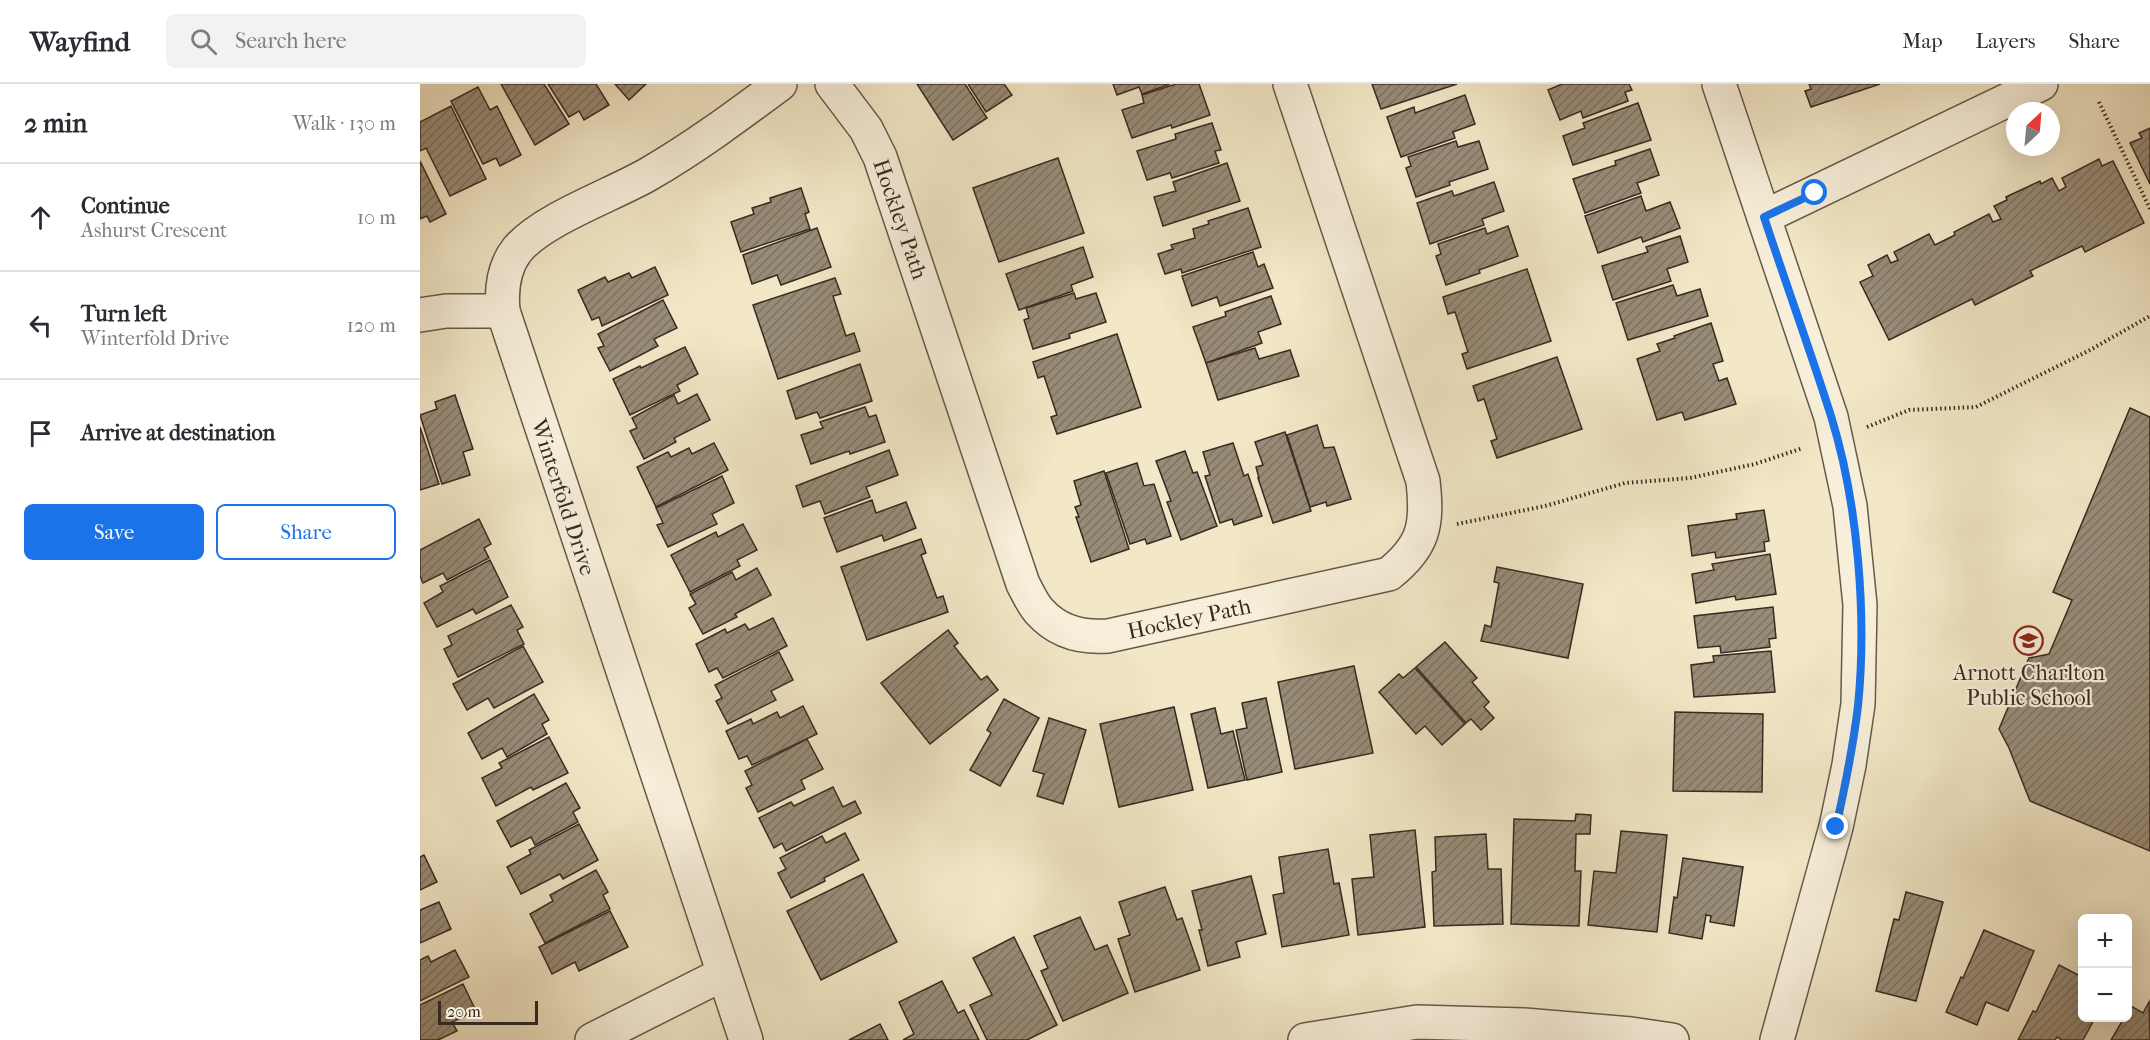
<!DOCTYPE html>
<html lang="en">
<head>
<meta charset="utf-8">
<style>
  :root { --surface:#fff; --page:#f2f2f3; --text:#2b2b33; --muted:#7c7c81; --line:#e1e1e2; --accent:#1a73e8 }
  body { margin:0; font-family:"IM FELL French Canon",serif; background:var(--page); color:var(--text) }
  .controls { position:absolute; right:18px; bottom:18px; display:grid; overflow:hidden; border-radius:9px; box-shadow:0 6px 24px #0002 }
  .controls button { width:54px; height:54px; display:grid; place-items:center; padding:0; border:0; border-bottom:2px solid var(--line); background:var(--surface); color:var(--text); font:30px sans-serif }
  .compass { position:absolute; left:1586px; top:18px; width:54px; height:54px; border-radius:50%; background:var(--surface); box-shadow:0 6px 24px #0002; rotate:26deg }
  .scale { position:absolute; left:18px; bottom:15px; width:100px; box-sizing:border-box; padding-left:6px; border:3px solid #372a23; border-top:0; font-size:16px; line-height:21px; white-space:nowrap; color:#372a23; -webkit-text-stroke:4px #f7efda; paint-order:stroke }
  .stop { position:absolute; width:18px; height:18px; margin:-14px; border:4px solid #1a73e8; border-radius:50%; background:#fff }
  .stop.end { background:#1a73e8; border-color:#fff; box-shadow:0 2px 6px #0008 }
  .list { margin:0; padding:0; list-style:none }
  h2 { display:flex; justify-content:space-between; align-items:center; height:78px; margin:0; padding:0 24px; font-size:26px }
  h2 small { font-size:20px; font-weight:400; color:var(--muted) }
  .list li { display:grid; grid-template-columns:39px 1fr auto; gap:18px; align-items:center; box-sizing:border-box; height:108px; padding:0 24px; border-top:2px solid var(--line) }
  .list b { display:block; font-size:22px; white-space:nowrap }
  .list p { margin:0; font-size:20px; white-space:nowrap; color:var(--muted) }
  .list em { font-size:20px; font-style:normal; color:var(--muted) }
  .actions { display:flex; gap:12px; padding:18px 24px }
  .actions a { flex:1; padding:14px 0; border:2px solid var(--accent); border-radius:9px; text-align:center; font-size:21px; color:var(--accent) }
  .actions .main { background:var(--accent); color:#fff }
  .icon { flex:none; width:33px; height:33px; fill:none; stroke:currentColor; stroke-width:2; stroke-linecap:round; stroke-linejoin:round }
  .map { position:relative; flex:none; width:1730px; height:956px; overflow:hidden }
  header { display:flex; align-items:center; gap:36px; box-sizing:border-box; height:84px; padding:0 30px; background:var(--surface); border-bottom:2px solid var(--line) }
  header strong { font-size:28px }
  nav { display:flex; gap:33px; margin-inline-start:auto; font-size:21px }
  .search { width:420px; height:54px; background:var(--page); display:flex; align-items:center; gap:15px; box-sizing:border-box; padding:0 21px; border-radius:9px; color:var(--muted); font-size:22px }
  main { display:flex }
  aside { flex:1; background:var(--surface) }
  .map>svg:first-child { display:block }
  .building { fill:url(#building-hatch); stroke:#372a23; stroke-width:1.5 }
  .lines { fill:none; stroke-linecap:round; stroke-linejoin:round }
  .minor-casing { stroke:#66594c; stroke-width:36 }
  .path { stroke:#372a23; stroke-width:4; stroke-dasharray:1.5 3; stroke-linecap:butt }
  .minor { stroke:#f7efda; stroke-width:33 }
  .route { stroke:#1a73e8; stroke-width:8 }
  .labels { text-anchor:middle; stroke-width:4.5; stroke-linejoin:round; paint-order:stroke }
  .street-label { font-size:22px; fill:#372a23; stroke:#f7efda }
  .poi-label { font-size:22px; fill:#372a23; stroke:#f7efda }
</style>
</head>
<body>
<header>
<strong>Wayfind</strong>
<div class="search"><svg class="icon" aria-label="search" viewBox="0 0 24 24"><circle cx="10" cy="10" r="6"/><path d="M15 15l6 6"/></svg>Search here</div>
<nav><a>Map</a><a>Layers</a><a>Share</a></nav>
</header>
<main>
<aside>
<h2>2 min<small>Walk · 130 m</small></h2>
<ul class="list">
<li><svg class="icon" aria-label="ahead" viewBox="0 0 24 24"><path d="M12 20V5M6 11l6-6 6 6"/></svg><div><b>Continue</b><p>Ashurst Crescent</p></div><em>10 m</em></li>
<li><svg class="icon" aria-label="left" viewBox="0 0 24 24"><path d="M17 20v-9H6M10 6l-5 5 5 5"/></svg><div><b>Turn left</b><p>Winterfold Drive</p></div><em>120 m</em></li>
<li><svg class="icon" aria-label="arrive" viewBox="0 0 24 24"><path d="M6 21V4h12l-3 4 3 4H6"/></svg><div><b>Arrive at destination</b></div></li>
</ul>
<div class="actions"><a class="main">Save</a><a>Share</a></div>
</aside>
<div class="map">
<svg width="1730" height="956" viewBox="0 0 1730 956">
  <defs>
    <pattern id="building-hatch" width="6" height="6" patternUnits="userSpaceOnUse" patternTransform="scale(1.5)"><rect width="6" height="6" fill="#988c78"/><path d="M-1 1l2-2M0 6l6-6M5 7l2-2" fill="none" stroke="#7d7362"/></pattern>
  </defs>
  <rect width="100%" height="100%" fill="#f2e7c6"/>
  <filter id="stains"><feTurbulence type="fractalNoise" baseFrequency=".00333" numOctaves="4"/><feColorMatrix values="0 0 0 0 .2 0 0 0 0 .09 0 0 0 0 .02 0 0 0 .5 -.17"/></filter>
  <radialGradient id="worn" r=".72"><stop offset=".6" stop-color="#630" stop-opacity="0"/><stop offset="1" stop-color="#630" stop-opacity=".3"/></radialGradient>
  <!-- building -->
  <g class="building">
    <path d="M81,0H124L149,40L115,61Z"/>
    <path d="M128,0H176L189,21L164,36L159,27L149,33Z"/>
    <path d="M195,0H226L209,16Z"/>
    <path d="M497,0H545L567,34L533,56Z"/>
    <path d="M548,0H584L592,11L566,28Z"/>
    <path d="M693,0H750L722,10L719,3L697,11Z"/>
    <path d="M756,0H779L790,31L752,44L751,41L712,54L702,26L724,19L722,11Z"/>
    <path d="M952,0H1037L961,25Z"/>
    <path d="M1142,0H1209L1212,6L1205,8L1208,17L1163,34L1161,27L1140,36L1128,6Z"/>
    <path d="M1389,0H1460L1391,23L1385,7L1391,5Z"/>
    <path d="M58,3L70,26L77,22L101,71L80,82L76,74L63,80L31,17Z"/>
    <path d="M1045,11L1055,40L1033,48L1035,54L981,73L967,33L994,23L995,29Z"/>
    <path d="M1218,19L1231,56L1153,81L1143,52L1165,44L1163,39Z"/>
    <path d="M31,22L66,95L30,112L6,64L0,67V38Z"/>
    <path d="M792,39L801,66L795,67L799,79L752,94L750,89L727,96L717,67L756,55L755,50Z"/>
    <path d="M1730,44V100L1710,59L1722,54L1719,49Z"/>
    <path d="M1036,57L1038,63L1059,57L1068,85L1029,98L1030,101L996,113L986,84L991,82L988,73Z"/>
    <path d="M1230,65L1239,91L1217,99L1221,109L1165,129L1153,95L1196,81L1195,77Z"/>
    <path d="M638,74L664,149L579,178L553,104Z"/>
    <path d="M1679,75L1682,82L1693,77L1724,139L1665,168L1662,162L1610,187L1613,192L1555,221L1552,215L1469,256L1440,198L1453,192L1448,181L1467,171L1471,179L1478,176L1474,168L1509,150L1515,161L1535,151L1534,148L1569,130L1573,138L1581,135L1574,122L1587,116L1586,113L1620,97L1621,100L1632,94L1639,107L1646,103L1642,94Z"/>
    <path d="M0,77L26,130L10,138L7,132L0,135Z"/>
    <path d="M807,79L820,117L743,142L734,113L756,107L753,98Z"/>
    <path d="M1074,98L1084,127L1062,135L1064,141L1010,160L997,119L1032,107L1034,112Z"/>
    <path d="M381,104L389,128L385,130L390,145L321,168L311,138L334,130L332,124L351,118L350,114Z"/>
    <path d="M1221,112L1226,127L1250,118L1260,144L1223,158L1221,153L1178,169L1165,132Z"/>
    <path d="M828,124L841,163L762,189L761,185L745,190L738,170L753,165L751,161L775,154L773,145L789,140L788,137Z"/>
    <path d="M1088,142L1098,172L1059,186L1060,189L1026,201L1016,172L1021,170L1018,160L1065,144L1067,150Z"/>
    <path d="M397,144L411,183L361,201L357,191L332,200L323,171Z"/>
    <path d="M1260,152L1268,178L1247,185L1251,197L1193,216L1182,182L1228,168L1226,163Z"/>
    <path d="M663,163L673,193L651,201L653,207L599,226L586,190Z"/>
    <path d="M833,168L838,183L844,180L853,204L800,222L797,213L772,222L762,192Z"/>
    <path d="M235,183L248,211L182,242L179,233L172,236L158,206L185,193L188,198L209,189L212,194Z"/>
    <path d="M1107,185L1131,257L1047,285L1042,270L1048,268L1035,228L1028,230L1023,213Z"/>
    <path d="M415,194L421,210L413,212L426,252L434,249L440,267L358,295L333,221Z"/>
    <path d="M1253,201L1257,212L1280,205L1288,232L1208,256L1196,219Z"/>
    <path d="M654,209L656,215L676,209L686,238L649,250L650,254L613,265L604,236L609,234L606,224Z"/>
    <path d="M851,212L861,240L838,248L842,259L786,279L773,243L806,232L805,228Z"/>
    <path d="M243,216L257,244L234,255L238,262L190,287L178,264L184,262L178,250Z"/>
    <path d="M1291,239L1303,277L1293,280L1299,297L1307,294L1316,320L1265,336L1262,328L1237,336L1217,275L1240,267L1237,260L1255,254L1254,252Z"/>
    <path d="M697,250L721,323L637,350L631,333L637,331L624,292L618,294L613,278Z"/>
    <path d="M265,263L278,290L257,301L260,307L210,331L193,295L220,282L221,284Z"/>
    <path d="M835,264L839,275L870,266L879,292L798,316L786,279Z"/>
    <path d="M1137,273L1162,345L1077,374L1071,357L1077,355L1064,315L1058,317L1053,302Z"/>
    <path d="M440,280L452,317L400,334L397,328L376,335L367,307Z"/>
    <path d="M277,310L290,336L254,354L256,358L224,375L210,347L217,344L212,334L254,311L258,320Z"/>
    <path d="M35,311L53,365L43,368L50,391L22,400L0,331L17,325L15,318Z"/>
    <path d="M445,323L449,333L456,331L465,358L430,370L429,367L391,380L381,351L403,344L400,338Z"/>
    <path d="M1710,324L1730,333V767L1610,717L1589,664L1579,645L1609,574L1629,570L1652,516L1633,508Z"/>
    <path d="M897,341L904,364L914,363L931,415L907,422L906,418L890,423L867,351Z"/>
    <path d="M0,343L19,400L0,406Z"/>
    <path d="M865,348L891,427L853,439L838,394H839L836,383L843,381L835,358Z"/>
    <path d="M294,359L308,386L236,423L217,383L248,368L251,373L269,364L272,370Z"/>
    <path d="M813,359L824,392L828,390L842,432L814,441L812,435L800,439L785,392L790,391L783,368Z"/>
    <path d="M469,366L478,391L446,403L450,413L405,430L400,417L383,423L376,402Z"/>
    <path d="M765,367L773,389L777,388L797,442L761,456L747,418L751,417L736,377Z"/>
    <path d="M717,379L724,402L734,400L751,452L727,460L725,455L710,460L686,389Z"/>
    <path d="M684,387L709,465L671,478L656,433H659L655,423L661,421L654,397Z"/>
    <path d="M302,392L314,419L292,430L297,440L248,463L237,441L243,439L236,424Z"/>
    <path d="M452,416L456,429L486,418L496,444L464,457L462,451L417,468L404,434Z"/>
    <path d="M1344,426L1349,457L1344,458L1345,467L1296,474L1295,468L1272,472L1268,442L1317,435L1316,430Z"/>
    <path d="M59,435L71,460L64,464L69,474L27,496L23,489L3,499L0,492V466Z"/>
    <path d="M323,440L337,466L317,476L320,482L270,508L251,471L296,448L298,453Z"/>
    <path d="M501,455L506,469L501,471L517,514L523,512L528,528L447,556L421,483Z"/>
    <path d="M1350,470L1356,510L1316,516L1315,512L1276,519L1272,490L1294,486L1292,480Z"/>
    <path d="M70,476L88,513L56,530L53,525L17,543L4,519L23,508L20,502Z"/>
    <path d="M1077,483L1163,500L1148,574L1061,557L1065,541L1071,543L1079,499L1074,498Z"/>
    <path d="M337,484L351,511L315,530L317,533L283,550L269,524L276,520L270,510L312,488L316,496Z"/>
    <path d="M91,521L103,543L97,546L104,560L38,593L24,565L32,561L28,552Z"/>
    <path d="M1353,523L1356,554L1349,555L1350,563L1301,569L1300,562L1278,564L1274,532Z"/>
    <path d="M353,534L367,562L303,594L297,584L289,588L276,560L305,545L307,549L325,540L329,546Z"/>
    <path d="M528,546L538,559L534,562L561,596L567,592L578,606L510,660L461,599Z"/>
    <path d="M1025,558L1057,594L1052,598L1069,618L1064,623L1074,634L1061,646L1051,635L1046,639L996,583Z"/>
    <path d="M103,562L123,598L74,624L68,614L47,626L33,600Z"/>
    <path d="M1351,567L1355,608L1274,613L1271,581L1294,578L1293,572Z"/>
    <path d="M359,568L373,596L351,607L356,616L308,640L296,617L302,614L295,601Z"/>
    <path d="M934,582L953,669L875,685L858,598Z"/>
    <path d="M995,584L1045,640L1022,661L1005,642L996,650L959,608L979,590L983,594Z"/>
    <path d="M114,610L129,636L122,640L127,650L87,673L82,664L62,675L48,649Z"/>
    <path d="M846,614L862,688L827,696L816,646L827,644L822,619Z"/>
    <path d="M584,615L619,634L580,702L550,686L571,649L567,646Z"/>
    <path d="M383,622L397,650L332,681L327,672L319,675L306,647L331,635L333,640L357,628L360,634Z"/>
    <path d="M754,623L773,706L699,723L680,640Z"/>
    <path d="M795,624L801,650L813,647L825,696L788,704L771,630Z"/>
    <path d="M1255,628L1343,630L1342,708L1253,707Z"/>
    <path d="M629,634L666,646L643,720L617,712L624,690L613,687Z"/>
    <path d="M129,653L148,689L113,706L111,703L76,722L62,694L82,684L79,679Z"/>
    <path d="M387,655L403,685L381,696L385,705L338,728L326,704L332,701L325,687Z"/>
    <path d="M146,699L160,724L153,728L158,738L115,761L111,753L91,763L77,737Z"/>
    <path d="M413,703L423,723L435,717L441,729L366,767L362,759L354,764L339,734L371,718L374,722Z"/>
    <path d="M1156,730L1171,731L1170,750H1156L1155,787H1161L1159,842L1091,840L1094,735L1155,737Z"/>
    <path d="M159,740L178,776L143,795L140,790L101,810L87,783L111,770L109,766Z"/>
    <path d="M995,746L1005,843L938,851L932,795L954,793L950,751Z"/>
    <path d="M1201,747L1247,751L1237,848L1168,841L1174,787L1196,789Z"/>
    <path d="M425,749L439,776L404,794L405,797L371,814L358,789L366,785L360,774L402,752L406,759Z"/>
    <path d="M1066,750L1068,785H1081L1083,840L1014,842L1012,788L1016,787L1015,753Z"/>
    <path d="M908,765L914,800L919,799L929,851L862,863L853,811L864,809L859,773Z"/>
    <path d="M4,771L17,798L0,806V773Z"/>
    <path d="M1263,774L1323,783L1314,842L1290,838L1291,832L1286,831L1282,855L1249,849L1254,813L1257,814Z"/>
    <path d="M176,786L188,808L183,811L190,825L125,859L110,830L133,817L130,811Z"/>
    <path d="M443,790L477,858L401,896L367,827Z"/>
    <path d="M831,792L846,850L816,858L820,873L788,882L779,846H782L772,807Z"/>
    <path d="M745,803L757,836L762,834L780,886L715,908L698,855L710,851L699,818Z"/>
    <path d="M1486,808L1523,818L1496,917L1456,907L1474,835L1479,836Z"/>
    <path d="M19,818L31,845L0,859V826Z"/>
    <path d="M190,827L208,863L159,887L155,878L132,890L119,863Z"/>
    <path d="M660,833L675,866L687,861L708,909L643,937L621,887L628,884L614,852Z"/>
    <path d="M1564,846L1614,867L1588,927L1566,918L1557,941L1526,928L1541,893L1543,894Z"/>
    <path d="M594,853L637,941L607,956H567L550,921L572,911L553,874Z"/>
    <path d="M35,866L49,893L0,917V876L8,872L11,878Z"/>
    <path d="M1639,881L1662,893V934H1675L1663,956H1642L1637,953L1635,956H1598L1613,927L1616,928Z"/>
    <path d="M522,897L538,929L544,926L559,956H483L494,950L479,918Z"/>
    <path d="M43,900L56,927L32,938L37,947L18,956H0V921Z"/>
    <path d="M1729,918L1730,956H1691L1704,934H1708V928L1711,922L1723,929Z"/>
    <path d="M460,940L468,956H429Z"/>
  </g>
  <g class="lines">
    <defs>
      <g id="minor">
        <path d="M412,0L446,45L460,73L603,500C608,509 613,521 620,528C638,548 662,554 688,552L969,490C1004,462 1008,441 1003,397L870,0"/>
        <path d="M1299,0L1411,333L1430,422L1440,521L1438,620L1429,681L1416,743L1357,956"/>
        <path d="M1344,133L1621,0"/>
        <path d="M0,231L26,227H83"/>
        <path d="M172,956L303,890"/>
        <path d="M326,956L83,227C81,205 83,184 97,166C121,136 192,111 227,91C274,64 317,32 360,0"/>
        <path d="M885,956L997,938L1104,941L1211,950L1252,956"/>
      </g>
    </defs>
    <!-- minor casing -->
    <use href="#minor" class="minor-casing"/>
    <!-- path -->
    <g class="path">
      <path d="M1679,18L1730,125"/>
      <path d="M1447,343L1489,326L1556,323L1670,266L1730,232"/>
      <path d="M1037,440L1125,422L1205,399L1270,394L1335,380L1383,364"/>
    </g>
    <!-- minor -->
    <use href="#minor" class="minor"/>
  </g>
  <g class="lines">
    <!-- route -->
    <path class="route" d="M1395,109L1344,133C1366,200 1390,266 1411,332C1438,419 1447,532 1438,622C1433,663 1425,703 1416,743"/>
  </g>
  <!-- icons -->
  <defs>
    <symbol id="school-ring" viewBox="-11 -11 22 22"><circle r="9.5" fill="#f7efda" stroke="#8f2418" stroke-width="1.5"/><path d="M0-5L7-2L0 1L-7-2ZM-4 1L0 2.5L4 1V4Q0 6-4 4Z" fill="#8f2418"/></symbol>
  </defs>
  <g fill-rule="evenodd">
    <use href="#school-ring" x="1592" y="540" width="33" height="33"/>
  </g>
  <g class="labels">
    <!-- street labels -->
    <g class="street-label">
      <text transform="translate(481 135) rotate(71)" y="8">Hockley Path</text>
      <text transform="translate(144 413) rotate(72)" y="8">Winterfold Drive</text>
      <text transform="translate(769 534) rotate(-12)" y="8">Hockley Path</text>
    </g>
    <!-- poi labels -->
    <g class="poi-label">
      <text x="1609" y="596">Arnott Charlton<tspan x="1609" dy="25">Public School</tspan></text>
    </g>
  </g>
  <rect width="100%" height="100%" filter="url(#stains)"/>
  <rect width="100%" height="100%" fill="url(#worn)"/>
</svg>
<div class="controls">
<button>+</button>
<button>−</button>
</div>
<svg class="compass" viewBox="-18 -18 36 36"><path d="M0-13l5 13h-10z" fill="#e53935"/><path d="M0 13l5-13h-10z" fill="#7c7c81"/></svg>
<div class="scale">20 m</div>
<div class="stop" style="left:1395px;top:109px"></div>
<div class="stop end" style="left:1416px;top:743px"></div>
</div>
</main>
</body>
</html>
